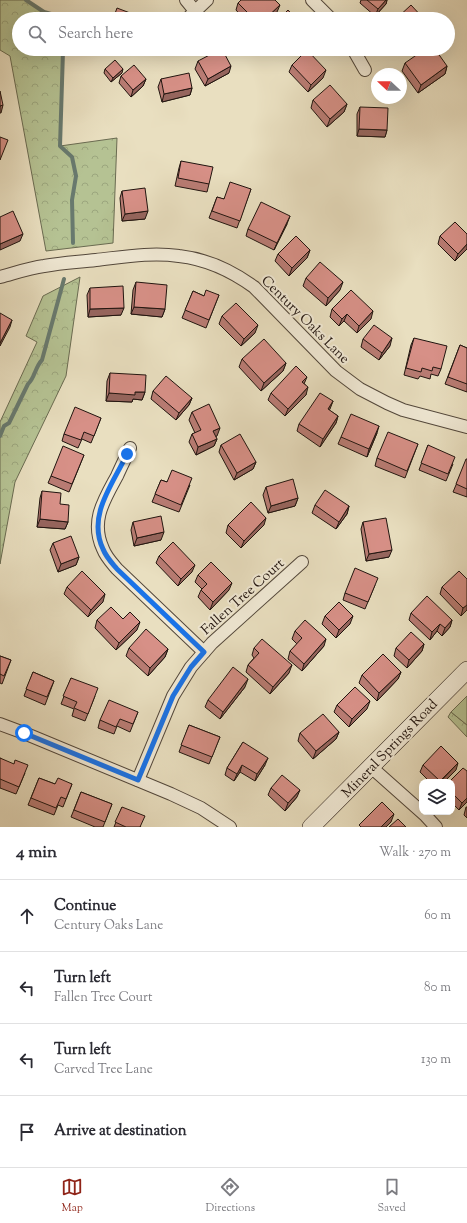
<!DOCTYPE html>
<html lang="en">
<head>
<meta charset="utf-8">
<style>
  :root { --surface:#fff; --page:#f7f7f7; --text:#2b2b33; --muted:#7c7c81; --line:#e1e1e2; --accent:#8f2418 }
  body { margin:0; font-family:"Sorts Mill Goudy",serif; background:var(--page); color:var(--text) }
  .controls { position:absolute; right:12px; bottom:12px; display:grid; overflow:hidden; border-radius:8px; box-shadow:0 4px 16px #0002 }
  .controls button { width:36px; height:36px; display:grid; place-items:center; padding:0; border:0; border-bottom:1px solid var(--line); background:var(--surface); color:var(--text); font:20px sans-serif }
  .compass { position:absolute; left:371px; top:68px; width:36px; height:36px; border-radius:50%; background:var(--surface); box-shadow:0 4px 16px #0002; rotate:292deg }
  .stop { position:absolute; width:12px; height:12px; margin:-9px; border:3px solid #1a73e8; border-radius:50%; background:#fff }
  .stop.end { background:#1a73e8; border-color:#fff; box-shadow:0 1px 4px #0008 }
  .list { margin:0; padding:0; list-style:none }
  h2 { display:flex; justify-content:space-between; align-items:center; height:52px; margin:0; padding:0 16px; font-size:17px }
  h2 small { font-size:13px; font-weight:400; color:var(--muted) }
  .list li { display:grid; grid-template-columns:26px 1fr auto; gap:12px; align-items:center; box-sizing:border-box; height:72px; padding:0 16px; border-top:1px solid var(--line) }
  .list b { display:block; font-size:15px; white-space:nowrap }
  .list p { margin:0; font-size:13px; white-space:nowrap; color:var(--muted) }
  .list em { font-size:13px; font-style:normal; color:var(--muted) }
  .icon { flex:none; width:22px; height:22px; fill:none; stroke:currentColor; stroke-width:2; stroke-linecap:round; stroke-linejoin:round }
  .map { position:relative; flex:none; width:467px; height:827px; overflow:hidden }
  .search { position:absolute; background:var(--surface); box-shadow:0 4px 16px #0002; left:12px; right:12px; top:12px; height:44px; display:flex; align-items:center; gap:10px; box-sizing:border-box; padding:0 14px; border-radius:22px; color:var(--muted); font-size:15px }
  .sheet { height:340px; background:var(--surface) }
  nav { display:flex; justify-content:space-around; align-items:center; box-sizing:border-box; height:56px; border-top:1px solid var(--line); background:var(--surface); font-size:11px; color:var(--muted) }
  nav a { display:grid; justify-items:center; gap:2px }
  nav .on { color:var(--accent) }
  .map>svg:first-child { display:block }
  .forest { fill:url(#forest-crowns); stroke:#6a6b51 }
  .garden { fill:#b5c293; stroke:#6a6b51 }
  .lines { fill:none; stroke-linecap:round; stroke-linejoin:round }
  .stream { stroke:#68796e; stroke-width:4 }
  .street-casing { stroke:#52473b; stroke-width:14 }
  .secondary-casing { stroke:#20140f; stroke-width:18 }
  .street { stroke:#f1ead6; stroke-width:12 }
  .secondary { stroke:#f1ead6; stroke-width:17 }
  .wall { fill:#b97c74; stroke:#20140f }
  .shaded-wall { fill:#96655e; stroke:#20140f }
  .building { fill:#d79087; stroke:#20140f }
  .route { stroke:#1a73e8; stroke-width:5 }
  .labels { text-anchor:middle; stroke-width:4; stroke-linejoin:round; paint-order:stroke }
  .street-label { font-size:14px; fill:#20140f; stroke:#f1ead6 }
</style>
</head>
<body>
<div class="map">
<svg width="467" height="827" viewBox="0 0 467 827">
  <defs>
    <pattern id="forest-crowns" width="20" height="18" patternUnits="userSpaceOnUse"><rect width="20" height="18" fill="#b5c293"/><path d="M2 6a3 3 0 1 1 6 0M12 15a3 3 0 1 1 6 0" fill="none" stroke="#9ba67e"/></pattern>
  </defs>
  <rect width="100%" height="100%" fill="#e9dfc0"/>
  <filter id="stains"><feTurbulence type="fractalNoise" baseFrequency=".005" numOctaves="4"/><feColorMatrix values="0 0 0 0 .2 0 0 0 0 .09 0 0 0 0 .02 0 0 0 .5 -.17"/></filter>
  <radialGradient id="worn" r=".72"><stop offset=".6" stop-color="#630" stop-opacity="0"/><stop offset="1" stop-color="#630" stop-opacity=".3"/></radialGradient>
  <!-- forest -->
  <g class="forest">
    <path d="M0,0H26L44,12L58,16L60,19H19V49H65L63,51L60,146L117,138L113,243L46,251L10,56L0,50Z"/>
    <path d="M80,277L66,376L15,482L0,564V422L37,342L26,336L43,296Z"/>
    <path d="M451,712L467,725V737L448,717Z"/>
  </g>
  <!-- garden -->
  <path class="garden" d="M467,696V725L451,712Z"/>
  <g class="lines">
    <!-- stream -->
    <g class="stream">
      <path d="M26,0L44,12L58,16L60,19"/>
      <path d="M65,49L63,51L60,146L72,157L76,176L72,200L73,243"/>
      <path d="M0,436L4,426L9,423L28,384C35,378 35,367 42,360L64,279"/>
    </g>
    <defs>
      <g id="street">
        <path d="M186,0L195,11"/>
        <path d="M312,0L331,19"/>
        <path d="M187,19L207,0"/>
        <path d="M353,49L365,70"/>
        <path d="M0,277C15,273 29,268 44,266C62,263 79,262 96,260C123,257 151,252 179,256C206,259 232,271 254,287L336,371L360,389L387,403L403,410L467,427"/>
        <path d="M130,448C126,457 121,467 117,476C104,500 90,521 103,549C106,557 112,563 117,569L204,652"/>
        <path d="M0,724L24,733L171,794L201,808L230,827"/>
        <path d="M371,767L425,815L436,827"/>
        <path d="M138,780L173,696L191,667L212,643L302,562"/>
      </g>
      <path id="secondary" d="M311,827L467,670"/>
    </defs>
    <!-- street casing -->
    <use href="#street" class="street-casing"/>
    <!-- secondary casing -->
    <use href="#secondary" class="secondary-casing"/>
    <!-- street -->
    <use href="#street" class="street"/>
    <!-- secondary -->
    <use href="#secondary" class="secondary"/>
  </g>
  <!-- wall -->
  <g class="wall">
    <path d="M361,0H387L386,4L375,16L360,3Z"/>
    <path d="M238,3L277,12L270,19H244L236,10Z"/>
    <path d="M282,49H296L289,56Z"/>
    <path d="M404,49H415L409,54Z"/>
    <path d="M198,61L229,73L205,86L195,69Z"/>
    <path d="M405,63L447,66L445,74L418,93L402,71Z"/>
    <path d="M292,65L323,78L308,92L289,72Z"/>
    <path d="M105,69L122,73L111,82L104,73Z"/>
    <path d="M121,76L146,79L143,86L131,97L119,83Z"/>
    <path d="M161,79L192,88L190,95L162,102L158,87Z"/>
    <path d="M313,100L347,104L344,112L327,127L311,108Z"/>
    <path d="M360,107L387,130L385,137L357,136V114Z"/>
    <path d="M181,161L209,184L207,192L175,186L179,168Z"/>
    <path d="M251,189L237,228L209,218L217,197L223,199Z"/>
    <path d="M122,191L145,219L122,221L120,198Z"/>
    <path d="M287,224L274,250L246,236L248,229Z"/>
    <path d="M467,234V249L455,261L438,244L440,236Z"/>
    <path d="M310,250L307,258L289,276L275,261L278,254Z"/>
    <path d="M306,278L340,290L326,306L303,286Z"/>
    <path d="M136,282L165,309L162,317L131,314L133,290Z"/>
    <path d="M90,288L121,315L88,317L87,295Z"/>
    <path d="M193,291L204,296L219,295L206,328L182,318Z"/>
    <path d="M332,309L371,319L357,333L344,321L339,326L330,317Z"/>
    <path d="M222,316L255,333L241,346L219,324Z"/>
    <path d="M414,338L441,369L438,376L431,374L430,379L420,376L418,379L404,375L411,345Z"/>
    <path d="M363,339L390,346L379,360L361,347Z"/>
    <path d="M460,345L467,348V392L445,384Z"/>
    <path d="M242,359L286,363L283,371L261,391L239,367Z"/>
    <path d="M110,373L145,392L142,400L133,399L132,402L106,401L107,381Z"/>
    <path d="M305,384L306,395L285,416L268,400L271,393Z"/>
    <path d="M153,391L192,398L189,405L176,420L151,399Z"/>
    <path d="M333,401L329,410L338,416L336,423L320,447L297,431L299,424Z"/>
    <path d="M192,412L217,436H215L217,439L214,446L196,455L189,442L192,434L195,433L189,420Z"/>
    <path d="M101,418L91,443L82,439L78,448L62,441L64,434Z"/>
    <path d="M377,433L367,457L338,444L341,437Z"/>
    <path d="M418,444L405,478L375,466L377,458Z"/>
    <path d="M221,445L256,462L253,469L234,480L219,452Z"/>
    <path d="M428,445L453,464L446,481L419,470Z"/>
    <path d="M84,455L69,492L48,483L51,476Z"/>
    <path d="M467,459V497L453,492Z"/>
    <path d="M161,480L167,482L190,485L179,512L152,502Z"/>
    <path d="M266,487L298,498L295,506L268,513L263,495Z"/>
    <path d="M42,491L60,504L68,522L65,529L37,527L40,498Z"/>
    <path d="M315,505L349,506L347,514L336,529L312,513Z"/>
    <path d="M133,522L161,540L134,546L131,530Z"/>
    <path d="M363,522L389,557L366,561L361,529Z"/>
    <path d="M228,525H264L241,548L226,533Z"/>
    <path d="M53,543L79,557L76,565L58,572L50,550Z"/>
    <path d="M159,556L192,572L178,586L156,563Z"/>
    <path d="M198,575L229,590L210,610L198,597L201,590L202,589L195,582Z"/>
    <path d="M467,579V610L461,616L440,594L442,587Z"/>
    <path d="M375,585L365,609L343,600L345,593Z"/>
    <path d="M67,587L103,602L88,617L64,594Z"/>
    <path d="M411,613L452,620L450,627L442,636L437,631L430,640L409,620Z"/>
    <path d="M325,616L350,624L336,638L322,624Z"/>
    <path d="M123,619L137,630L116,650L95,628L97,620Z"/>
    <path d="M295,631L324,646L302,671L288,659L290,651L297,644L292,639Z"/>
    <path d="M424,644L422,651L407,668L394,656L396,648Z"/>
    <path d="M129,648L168,649L165,657L148,676L126,656Z"/>
    <path d="M254,648L289,673L270,694L246,672L248,665L254,658L252,655Z"/>
    <path d="M0,656L11,660L2,684L0,683Z"/>
    <path d="M33,672L54,681L45,705L24,696Z"/>
    <path d="M401,672L398,679L377,701L359,683L362,675Z"/>
    <path d="M71,678L95,696L85,721L72,716L74,709L61,704Z"/>
    <path d="M245,687L220,719L205,707L208,700Z"/>
    <path d="M337,705L367,709L349,727L334,712Z"/>
    <path d="M138,712L130,732L117,726L114,734L98,728L100,720Z"/>
    <path d="M189,725L220,737L209,764L179,752Z"/>
    <path d="M339,732L336,739L313,759L298,741L300,733Z"/>
    <path d="M243,742L265,765L255,781L240,772L234,781L225,775L227,768Z"/>
    <path d="M0,758L25,773L16,794L0,788Z"/>
    <path d="M423,765L456,770L444,782H430L420,772Z"/>
    <path d="M39,778L55,784H72L63,807L58,805L54,815L28,805Z"/>
    <path d="M452,782L467,802L459,810L452,803Z"/>
    <path d="M271,788L297,797L285,811L268,795Z"/>
    <path d="M81,792L112,804L103,827H95L71,817Z"/>
    <path d="M122,807L141,827H114Z"/>
    <path d="M466,807H467V818L464,815Z"/>
  </g>
  <!-- shaded-wall -->
  <g class="shaded-wall">
    <path d="M386,0H387L386,4L375,16L378,9Z"/>
    <path d="M280,5L277,12L270,19H265Z"/>
    <path d="M291,49H296L289,56Z"/>
    <path d="M411,49H415L409,54Z"/>
    <path d="M231,66L229,73L205,86L208,79Z"/>
    <path d="M447,66L445,74L418,93L421,85Z"/>
    <path d="M123,69L122,73L111,82L113,78Z"/>
    <path d="M326,70L323,78L308,92L311,85Z"/>
    <path d="M146,79L143,86L131,97L133,90Z"/>
    <path d="M192,88L190,95L162,102L164,94Z"/>
    <path d="M347,104L344,112L327,127L330,119Z"/>
    <path d="M3,105L1,113H0V106Z"/>
    <path d="M359,129L387,130L385,137L357,136Z"/>
    <path d="M148,211L145,219L122,221L125,214Z"/>
    <path d="M290,216L287,224L274,250L277,243Z"/>
    <path d="M23,234L20,241L0,250V244Z"/>
    <path d="M467,244V249L455,261L458,254Z"/>
    <path d="M310,250L307,258L289,276L292,268Z"/>
    <path d="M343,282L340,290L326,306L328,298Z"/>
    <path d="M134,307L165,309L162,317L131,314Z"/>
    <path d="M124,308L121,315L88,317L90,309Z"/>
    <path d="M373,311L371,319L357,333L359,326Z"/>
    <path d="M347,314L344,321L339,326L342,319Z"/>
    <path d="M12,320L10,327L0,346V343Z"/>
    <path d="M258,325L255,333L241,346L244,339Z"/>
    <path d="M392,338L390,346L379,360L382,353Z"/>
    <path d="M286,363L283,371L261,391L264,383Z"/>
    <path d="M307,377L304,384L302,382Z"/>
    <path d="M308,387L306,395L285,416L288,409Z"/>
    <path d="M135,392H145L142,400L133,399L132,402L106,401L109,393Z"/>
    <path d="M192,398L189,405L176,420L179,413Z"/>
    <path d="M333,401L330,409L325,416L328,409Z"/>
    <path d="M338,416L336,423L320,447L323,439Z"/>
    <path d="M379,426L377,433L367,457L369,449Z"/>
    <path d="M220,428L217,436L210,439L213,431Z"/>
    <path d="M217,439L214,446L196,455L198,447Z"/>
    <path d="M256,462L253,469L234,480L237,473Z"/>
    <path d="M298,498L295,506L268,513L271,506Z"/>
    <path d="M349,506L347,514L336,529L339,522Z"/>
    <path d="M266,518L264,525L241,548L244,541Z"/>
    <path d="M40,519L68,522L65,529L37,527Z"/>
    <path d="M164,532L161,540L134,546L137,538Z"/>
    <path d="M392,550L389,557L366,561L369,554Z"/>
    <path d="M79,557L76,565L58,572L61,564Z"/>
    <path d="M195,565L192,572L178,586L181,579Z"/>
    <path d="M232,583L229,590L210,610L213,602Z"/>
    <path d="M105,594L103,602L88,617L91,610Z"/>
    <path d="M467,605V610L461,616L463,608Z"/>
    <path d="M353,616L350,624L336,638L339,630Z"/>
    <path d="M452,620L450,627L442,636L445,628Z"/>
    <path d="M140,622L137,630L116,650L119,643Z"/>
    <path d="M440,624L437,631L430,640L432,632Z"/>
    <path d="M326,639L324,646L302,671L304,664Z"/>
    <path d="M424,644L422,651L407,668L409,660Z"/>
    <path d="M168,649L165,657L148,676L150,668Z"/>
    <path d="M292,665L289,673L270,694L273,687Z"/>
    <path d="M401,672L398,679L377,701L379,693Z"/>
    <path d="M248,679L245,687L220,719L223,712Z"/>
    <path d="M370,701L367,709L349,727L352,719Z"/>
    <path d="M339,732L336,739L313,759L316,751Z"/>
    <path d="M268,758L265,765L255,781L257,774Z"/>
    <path d="M458,763L456,770L444,782H440Z"/>
    <path d="M242,765L240,772L234,781L237,774Z"/>
    <path d="M300,790L297,797L285,811L288,803Z"/>
    <path d="M467,798V802L459,810L462,803Z"/>
    <path d="M394,814L391,822L386,827H381Z"/>
  </g>
  <!-- building -->
  <g class="building">
    <path d="M241,0H275L280,5L265,19H254L238,3Z"/>
    <path d="M367,0H386L378,9Z"/>
    <path d="M411,5L424,19H396Z"/>
    <path d="M117,8L138,16L137,19H113Z"/>
    <path d="M288,10L296,19H279Z"/>
    <path d="M221,49H222L231,66L208,79L198,61Z"/>
    <path d="M425,49H435L447,66L421,85L405,63Z"/>
    <path d="M307,50L326,70L311,85L292,65Z"/>
    <path d="M115,60L123,69L113,78L105,69Z"/>
    <path d="M134,65L146,79L133,90L121,76Z"/>
    <path d="M189,73L192,88L164,94L161,79Z"/>
    <path d="M330,85L347,104L330,119L313,100Z"/>
    <path d="M0,91L3,105L0,106Z"/>
    <path d="M360,107L388,108L387,130L359,129Z"/>
    <path d="M0,137L8,140L0,160Z"/>
    <path d="M181,161L213,167L209,184L178,178Z"/>
    <path d="M230,182L251,189L240,221L212,211L217,197L224,199Z"/>
    <path d="M145,188L148,211L125,214L122,191Z"/>
    <path d="M261,202L290,216L277,243L248,229Z"/>
    <path d="M13,211L23,234L0,244V217Z"/>
    <path d="M455,222L467,234V244L458,254L440,236Z"/>
    <path d="M296,236L310,250L292,268L278,254Z"/>
    <path d="M320,262L343,282L328,298L306,278Z"/>
    <path d="M136,282L167,285L165,309L134,307Z"/>
    <path d="M123,286L124,308L90,309V288Z"/>
    <path d="M206,290L219,295L209,320L185,310L193,291L204,296Z"/>
    <path d="M351,290L373,311L359,326L347,314L342,319L332,309Z"/>
    <path d="M236,303L258,325L244,339L222,316Z"/>
    <path d="M0,313L12,320L0,343Z"/>
    <path d="M374,325L392,338L382,353L363,339Z"/>
    <path d="M414,338L447,346L441,369L433,367L432,371L422,368L421,372L406,368Z"/>
    <path d="M264,339L286,363L264,383L242,359Z"/>
    <path d="M460,345L467,348V384L448,377Z"/>
    <path d="M296,366L307,377L302,382L308,387L288,409L271,393Z"/>
    <path d="M110,373L146,375L145,392H135V395L109,393Z"/>
    <path d="M166,376L192,398L179,413L153,391Z"/>
    <path d="M320,393L333,401L328,409L338,416L323,439L299,424Z"/>
    <path d="M209,404L220,428L213,431L217,439L198,447L192,434L201,430L192,412Z"/>
    <path d="M75,407L101,418L94,436L84,432L81,440L64,434Z"/>
    <path d="M351,414L379,426L369,449L341,437Z"/>
    <path d="M388,432L418,444L407,471L377,458Z"/>
    <path d="M240,434L256,462L237,473L221,445Z"/>
    <path d="M428,445L455,457L448,474L421,463Z"/>
    <path d="M63,446L84,455L72,484L51,476Z"/>
    <path d="M466,459H467V489L456,484Z"/>
    <path d="M172,470L192,478L181,505L155,494L161,480L167,482Z"/>
    <path d="M293,479L298,498L271,506L266,487Z"/>
    <path d="M325,490L349,506L339,522L315,505Z"/>
    <path d="M42,491L61,493L60,504L69,505L68,522L40,519Z"/>
    <path d="M251,502L266,518L244,541L228,525Z"/>
    <path d="M161,516L164,532L137,538L133,522Z"/>
    <path d="M386,518L392,550L369,554L363,522Z"/>
    <path d="M71,536L79,557L61,564L53,543Z"/>
    <path d="M173,542L195,565L181,579L159,556Z"/>
    <path d="M211,562L232,583L213,602L201,590L207,584L198,575Z"/>
    <path d="M355,568L378,578L368,602L345,593Z"/>
    <path d="M82,571L105,594L91,610L67,587Z"/>
    <path d="M459,571L467,579V605L463,608L442,587Z"/>
    <path d="M427,596L452,620L445,628L440,624L432,632L411,613Z"/>
    <path d="M339,602L353,616L339,630L325,616Z"/>
    <path d="M111,607L123,619L130,612L140,622L119,643L97,620Z"/>
    <path d="M305,620L326,639L304,664L290,651L302,638L295,631Z"/>
    <path d="M146,629L168,649L150,668L129,648Z"/>
    <path d="M411,632L424,644L409,660L396,648Z"/>
    <path d="M262,639L292,665L273,687L248,665L259,653L254,648Z"/>
    <path d="M383,654L401,672L379,693L362,675Z"/>
    <path d="M0,656L11,660L4,676L0,674Z"/>
    <path d="M233,667L248,679L223,712L208,700Z"/>
    <path d="M33,672L54,681L47,697L26,689Z"/>
    <path d="M71,678L98,688L88,714L74,708L77,702L63,696Z"/>
    <path d="M355,687L370,701L352,719L337,705Z"/>
    <path d="M109,700L138,712L133,724L120,719L116,727L100,720Z"/>
    <path d="M323,714L339,732L316,751L300,733Z"/>
    <path d="M189,725L220,737L212,757L181,745Z"/>
    <path d="M243,742L268,758L257,774L242,765L237,774L227,768Z"/>
    <path d="M441,746L458,763L440,781L423,765Z"/>
    <path d="M0,758L14,764L15,760L28,765L19,787L0,779Z"/>
    <path d="M463,768L467,771V798L462,803L452,793V782H449Z"/>
    <path d="M282,775L300,790L288,803L271,788Z"/>
    <path d="M39,778L55,784L58,778L72,784L66,799L61,797L56,808L31,798Z"/>
    <path d="M81,792L112,804L105,822L74,810Z"/>
    <path d="M382,802L394,814L381,827H361L359,825Z"/>
    <path d="M122,807L145,816L140,827H126L115,822Z"/>
    <path d="M398,819L406,827H389Z"/>
  </g>
  <g class="lines">
    <!-- route -->
    <path class="route" d="M24,733L138,780L173,696L191,667L204,652L117,569C112,563 106,557 103,549C87,515 113,484 127,454"/>
  </g>
  <g class="labels">
    <!-- street labels -->
    <g class="street-label">
      <text transform="translate(306 319) rotate(45)" y="5">Century Oaks Lane</text>
      <text transform="translate(242 596) rotate(-42)" y="5">Fallen Tree Court</text>
      <text transform="translate(389 748) rotate(-46)" y="5">Mineral Springs Road</text>
    </g>
  </g>
  <rect width="100%" height="100%" filter="url(#stains)"/>
  <rect width="100%" height="100%" fill="url(#worn)"/>
</svg>
<div class="controls">
<button><svg class="icon" aria-label="layers" viewBox="0 0 24 24"><path d="M12 4l9 5-9 5-9-5zM3 14l9 5 9-5"/></svg></button>
</div>
<svg class="compass" viewBox="-18 -18 36 36"><path d="M0-13l5 13h-10z" fill="#e53935"/><path d="M0 13l5-13h-10z" fill="#7c7c81"/></svg>
<div class="stop" style="left:24px;top:733px"></div>
<div class="stop end" style="left:127px;top:454px"></div>
<div class="search"><svg class="icon" aria-label="search" viewBox="0 0 24 24"><circle cx="10" cy="10" r="6"/><path d="M15 15l6 6"/></svg>Search here</div>
</div>
<section class="sheet">
<h2>4 min<small>Walk · 270 m</small></h2>
<ul class="list">
<li><svg class="icon" aria-label="ahead" viewBox="0 0 24 24"><path d="M12 20V5M6 11l6-6 6 6"/></svg><div><b>Continue</b><p>Century Oaks Lane</p></div><em>60 m</em></li>
<li><svg class="icon" aria-label="left" viewBox="0 0 24 24"><path d="M17 20v-9H6M10 6l-5 5 5 5"/></svg><div><b>Turn left</b><p>Fallen Tree Court</p></div><em>80 m</em></li>
<li><svg class="icon" aria-label="left" viewBox="0 0 24 24"><path d="M17 20v-9H6M10 6l-5 5 5 5"/></svg><div><b>Turn left</b><p>Carved Tree Lane</p></div><em>130 m</em></li>
<li><svg class="icon" aria-label="arrive" viewBox="0 0 24 24"><path d="M6 21V4h12l-3 4 3 4H6"/></svg><div><b>Arrive at destination</b></div></li>
</ul>
</section>
<nav>
<a class="on"><svg class="icon" aria-label="map" viewBox="0 0 24 24"><path d="M3 6l6-2 6 2 6-2v14l-6 2-6-2-6 2zM9 4v14M15 6v14"/></svg>Map</a>
<a><svg class="icon" aria-label="directions" viewBox="0 0 24 24"><path d="M12 3l9 9-9 9-9-9zM9 14v-3h6M13 9l2 2-2 2"/></svg>Directions</a>
<a><svg class="icon" aria-label="saved" viewBox="0 0 24 24"><path d="M7 4h10v16l-5-4-5 4z"/></svg>Saved</a>
</nav>
</body>
</html>
